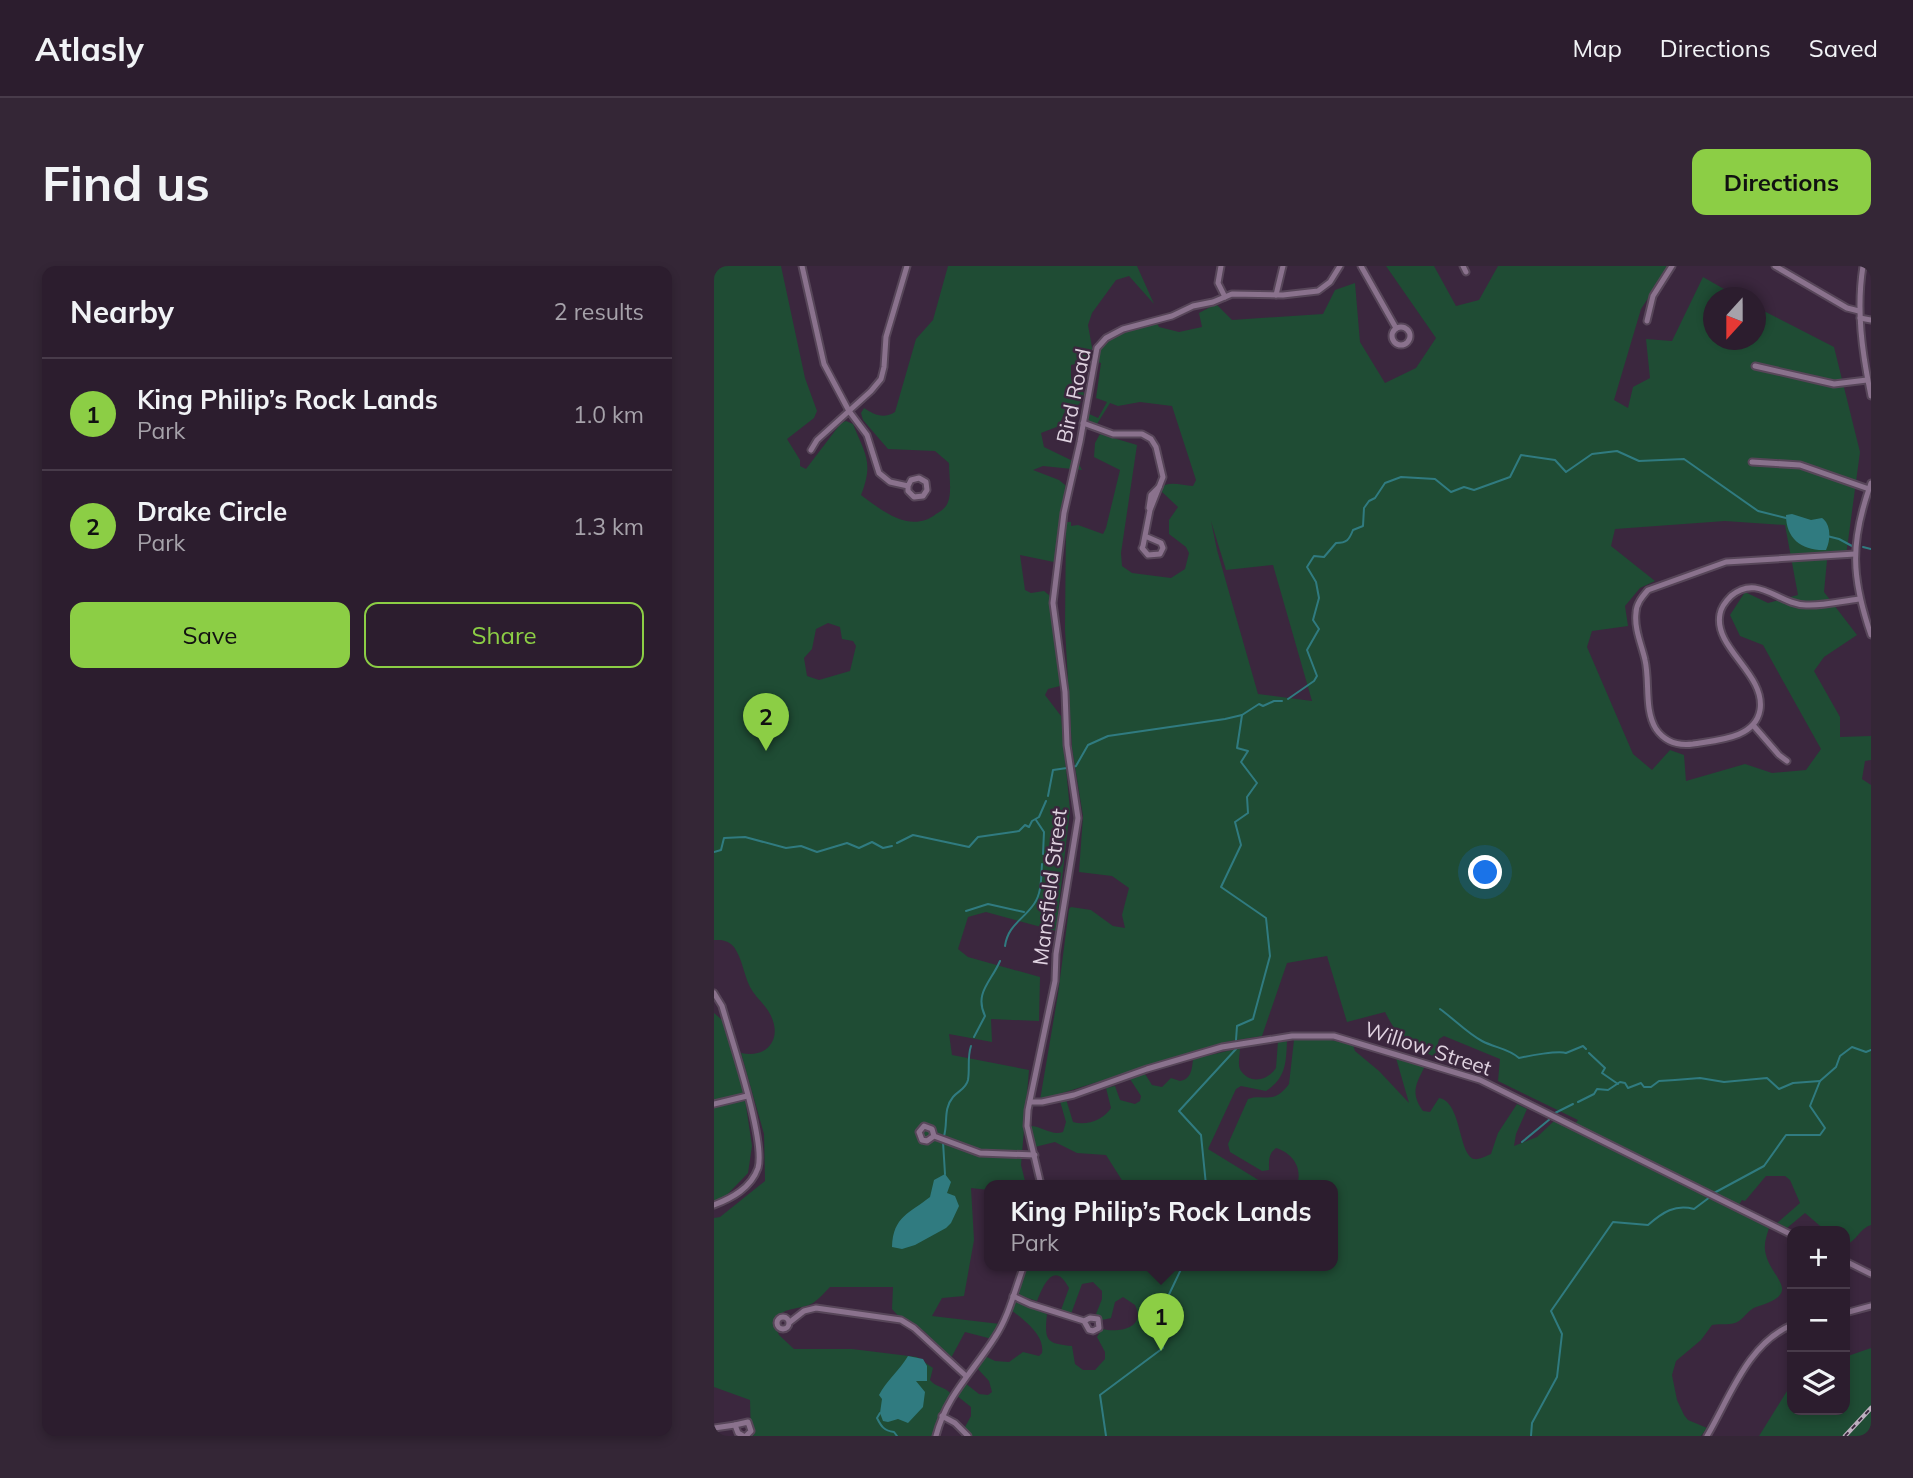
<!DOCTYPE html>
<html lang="en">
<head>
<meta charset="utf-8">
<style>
  :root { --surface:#2c1d2e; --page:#342636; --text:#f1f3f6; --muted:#a6a2aa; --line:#483b4a; --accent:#8cce45 }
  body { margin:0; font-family:Mulish,sans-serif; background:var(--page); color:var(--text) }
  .controls { position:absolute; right:21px; bottom:21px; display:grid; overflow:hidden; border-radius:14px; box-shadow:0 4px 10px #0003 }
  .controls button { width:63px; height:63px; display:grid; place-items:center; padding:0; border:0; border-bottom:2px solid var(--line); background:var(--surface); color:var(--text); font:35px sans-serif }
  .compass { position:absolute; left:989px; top:21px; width:63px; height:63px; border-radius:50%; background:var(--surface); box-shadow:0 4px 10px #0003; rotate:201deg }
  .you { position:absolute; left:772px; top:607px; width:24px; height:24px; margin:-18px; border:5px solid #fff; border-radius:50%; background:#1a73e8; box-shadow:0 0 0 10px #1a73e833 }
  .badge { display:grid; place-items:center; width:46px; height:46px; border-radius:50%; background:var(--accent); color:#111; font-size:23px; font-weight:700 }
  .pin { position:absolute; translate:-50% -58px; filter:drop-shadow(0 2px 4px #0008) }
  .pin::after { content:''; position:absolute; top:37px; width:24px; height:21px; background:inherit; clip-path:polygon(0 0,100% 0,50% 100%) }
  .popup { position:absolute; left:270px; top:914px; width:354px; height:91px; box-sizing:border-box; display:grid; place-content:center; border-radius:14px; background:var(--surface); filter:drop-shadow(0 2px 5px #0005); font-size:23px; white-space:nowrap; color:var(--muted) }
  .popup b { font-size:26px; color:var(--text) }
  .popup::after { content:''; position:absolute; left:50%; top:100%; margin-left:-14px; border:14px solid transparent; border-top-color:var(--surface) }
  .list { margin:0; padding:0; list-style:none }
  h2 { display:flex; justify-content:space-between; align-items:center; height:91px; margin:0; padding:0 28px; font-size:30px }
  h2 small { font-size:23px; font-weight:400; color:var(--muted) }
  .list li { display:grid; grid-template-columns:46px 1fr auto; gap:21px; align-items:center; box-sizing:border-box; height:112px; padding:0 28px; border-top:2px solid var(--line) }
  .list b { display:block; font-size:26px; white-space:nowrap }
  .list p { margin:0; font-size:23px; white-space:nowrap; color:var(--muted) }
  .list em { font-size:23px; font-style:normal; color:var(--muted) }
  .actions { display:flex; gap:14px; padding:21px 28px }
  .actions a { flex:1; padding:16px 0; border:2px solid var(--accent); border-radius:14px; text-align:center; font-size:24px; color:var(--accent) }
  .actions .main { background:var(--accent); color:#111 }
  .icon { flex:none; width:38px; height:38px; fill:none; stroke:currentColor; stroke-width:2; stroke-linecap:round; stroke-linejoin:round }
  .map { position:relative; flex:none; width:1157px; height:1170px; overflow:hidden; border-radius:14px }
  header { display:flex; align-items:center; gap:42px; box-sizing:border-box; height:98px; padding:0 35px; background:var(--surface); border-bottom:2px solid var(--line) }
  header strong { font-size:33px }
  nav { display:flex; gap:38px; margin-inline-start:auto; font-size:24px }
  .intro { display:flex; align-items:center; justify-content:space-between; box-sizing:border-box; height:168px; padding:0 42px }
  h1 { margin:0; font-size:49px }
  .button { padding:18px 32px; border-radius:14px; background:var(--accent); color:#111; font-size:24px; font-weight:700 }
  main { display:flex; gap:42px; padding:0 42px }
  aside { flex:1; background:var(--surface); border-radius:14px; box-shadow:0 4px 10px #0003 }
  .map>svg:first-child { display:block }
  .green { fill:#1f4c34; fill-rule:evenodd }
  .water { fill:#307b80 }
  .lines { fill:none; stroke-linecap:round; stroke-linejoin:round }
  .stream { stroke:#307b80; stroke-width:2 }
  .minor-casing { stroke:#574659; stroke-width:9 }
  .minor { stroke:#8a728d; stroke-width:5 }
  .rail-casing { stroke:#bcaebe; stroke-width:4.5 }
  .rail { stroke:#3b273e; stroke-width:2; stroke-dasharray:5; stroke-linecap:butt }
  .labels { text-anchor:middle; stroke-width:5; stroke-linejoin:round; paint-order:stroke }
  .street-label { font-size:21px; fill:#dfd2e0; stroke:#3b273e }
</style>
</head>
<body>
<header>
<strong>Atlasly</strong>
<nav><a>Map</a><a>Directions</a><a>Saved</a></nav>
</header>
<div class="intro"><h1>Find us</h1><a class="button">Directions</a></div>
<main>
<aside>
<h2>Nearby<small>2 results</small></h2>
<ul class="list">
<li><span class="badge">1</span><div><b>King Philip’s Rock Lands</b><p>Park</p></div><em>1.0 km</em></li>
<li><span class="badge">2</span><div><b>Drake Circle</b><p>Park</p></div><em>1.3 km</em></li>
</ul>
<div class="actions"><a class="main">Save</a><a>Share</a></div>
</aside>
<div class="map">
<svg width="1157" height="1170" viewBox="0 0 1157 1170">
  <rect width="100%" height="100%" fill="#3b273e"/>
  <!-- green -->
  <g class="green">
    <path d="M0,0H67L91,112L103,145L100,152L73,173L86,194V200L92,203L127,157L132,155L139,158C151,188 160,196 147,229C168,245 197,268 222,248C227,245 232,242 234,236C238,226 235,209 235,197L221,185L174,183L149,154L147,147L150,142C160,149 170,153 181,146L202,73L219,54L234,0H423L440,38L415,10L402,14L378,47L374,59L379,87L370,96L357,99V112L370,127C368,139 361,142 350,147L345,160L327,167L330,181L365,198L368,204L329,200L319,204L345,214L356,223L340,296L306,289L311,324L317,327L330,325L335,329L346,420L334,423L331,429L347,450L356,544L342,665L272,646L254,651L244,683L254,691L326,711L325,755L277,753L278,776L235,768L238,789L315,804L307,899L312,919H276L275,924L257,922L260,974L250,1030L228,1032L218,1050L286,1058L278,1073L251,1066L237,1092L210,1065L187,1053L178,1043L179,1021H116C111,1026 105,1033 99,1037C86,1045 67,1039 60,1057L65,1069L80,1083H138L203,1091L219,1102L216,1114C222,1122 231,1120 237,1128L223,1161L222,1170H37L36,1134L0,1121V952L6,951L51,915L50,868L27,787C54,793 69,772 56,748C51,738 41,731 36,721C30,709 28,692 20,681C14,674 8,674 0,674ZM114,357L126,361L128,373L139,375L142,380L136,405L105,414L93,410L90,392L98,383L102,363Z"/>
    <path d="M672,0H720L742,40L765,34L784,0H955L927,43L900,134L914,142L919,121L936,112L932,73L958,75L989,11L1024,31L1000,32V74H1042V41L1120,81L1146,186L1132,290L1113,294L1110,326L1143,369L1110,391L1100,405L1126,451V471L1157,470V494L1151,495L1148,513L1157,519V959C1146,962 1142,976 1131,979V965H1112L1091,947L1073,962L1063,957L1086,937L1076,914L1071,910H1052L1031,935L1028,934L1025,939L861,858L864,854L784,815L786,793L730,770L725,773L722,786L727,794C698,780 686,776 671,746L633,756L613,690L573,697L548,770L511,776L326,834L344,728L355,643L357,641L377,644L399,660L411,662L408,649L415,622L398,610L365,606L369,550L358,482L351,363L352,256H357V260L364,259L389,268L392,262L406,204L380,191L381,177L386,168L423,179L407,287L408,300L418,307L457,312L471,303L475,287L472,281L455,268V254L464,241L447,225L446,222C455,214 468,220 479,220L482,214L458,140L426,136L404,140L396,137L383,158L373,154V147L384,152L393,136L382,132L387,97L382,96C389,65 415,63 442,55L445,61L465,66L488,61L485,47L502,38L518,54L609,48L621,24L641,17L646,76L671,117L702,102L722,72ZM497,255L512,304L559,299L598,435L544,428L503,284ZM1011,255L1071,259L1084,329L1054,337L1031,326L1016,349L1026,370L1049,379L1107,483L1092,504L1058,507L1031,498L972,515L970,489L956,484L938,504L919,488L873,381L878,365L914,360L911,340L926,322L941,315L897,280L901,263Z"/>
    <path d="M0,747L8,754L30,826L38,880L34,907L8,934L0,937Z"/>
    <path d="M608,772L639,779L641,785L665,805L695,837L682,792L711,800C702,818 696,827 709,845L716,846L725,832C748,836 744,888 760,893C765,894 772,890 777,888L784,867L803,838L813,843L802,868L800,880L823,871L840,855L1055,962C1053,969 1050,976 1051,984C1054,1012 1093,1026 1042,1041C1034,1044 1031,1051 1025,1055C1018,1060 1007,1057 998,1059L987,1074L962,1095L958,1109L963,1134L970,1149L974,1154L993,1162L987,1170H257L251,1161L257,1150V1141L242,1129L251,1117L265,1128L274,1129L278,1126L275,1115L263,1102L274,1087L273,1091L281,1095L295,1096L309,1086L325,1090L328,1087C331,1069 310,1054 297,1044L302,1035L333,1048C330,1076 333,1077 358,1080L361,1098L369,1104H381L391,1093V1086L383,1071L388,1063C406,1067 432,1062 421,1039L409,1031L401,1036L397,1052L388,1054L382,1048L388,1033V1025L379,1016L368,1018L357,1048L347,1044L355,1022C340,993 329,1020 323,1035L307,1030L304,1026L314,1000L335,1005L347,999H618V919H411L392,889L363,887L341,876L321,881L316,860C328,860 337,870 349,866L352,856L346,835L352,833L359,856C373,860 389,854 397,842L392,822L401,820L406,834L421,838L426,835L427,830L416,813L431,808L438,819L448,821L457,812L466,815C477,813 478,804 479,793L526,782C526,788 523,800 527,805C537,819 554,814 562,802L564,775H573C572,797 572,812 552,825L527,820L522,823L494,883L546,915L583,919C589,901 578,887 562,882C554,888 555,895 555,904L548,905L516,886L514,878L534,833C550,827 559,840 575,818L580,774Z"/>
    <path d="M1157,1082V1170H1045L1078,1117V1144H1131V1091Z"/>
  </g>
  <!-- water -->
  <g class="water">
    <path d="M1078,248L1097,254L1108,252C1117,258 1117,274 1112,284C1088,285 1072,273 1072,249Z"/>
    <path d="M231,908L237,916L233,927L241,930L245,940L237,957L232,962L201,979L188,983L178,981C179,950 196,947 216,931L220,914Z"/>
    <path d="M194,1090L209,1093L213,1100V1115H202L211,1126L209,1141L194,1157L184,1153L174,1156L169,1155L166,1147L168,1133L165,1129C172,1115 186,1104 194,1090Z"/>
  </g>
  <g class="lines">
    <!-- stream -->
    <g class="stream">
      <path d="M1113,270L1125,273L1138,280"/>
      <path d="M1149,281L1157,283"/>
      <path d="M574,433L600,415L603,410L593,384L605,363L599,354L605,332L602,316L593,301L600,290L610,291L622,277C633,277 635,274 639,264L649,260L650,242L655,235L661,232L671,217L687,211L721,213L737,226L750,221L760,224L796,211L807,189L841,194L852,206L878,188L903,185L925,195L970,193L1044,245L1072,252"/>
      <path d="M359,501L362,500L374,479L394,470L511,453L528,449L545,438L549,440L560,435H568"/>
      <path d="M334,530L339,504L353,502"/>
      <path d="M322,554L330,566L329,588"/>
      <path d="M183,577L199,569L255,581L264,571L305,565L311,559L315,561L318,555L325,551L332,535"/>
      <path d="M0,586L7,584L10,572L31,571L72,582L87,580L103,586L133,577L145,582L158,576L169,582L178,580"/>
      <path d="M252,645L274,638L310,646"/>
      <path d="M291,680C294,659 309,654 320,638C328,627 327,611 328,598"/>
      <path d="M726,743C740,753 753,767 768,775C781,782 794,782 805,792C814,790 845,784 852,787L869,780L872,783"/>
      <path d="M260,771L271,750C260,727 277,716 286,695"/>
      <path d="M522,774L523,760L539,753L556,690L552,652L507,621L527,579L521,556L534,547L533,531L543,517L527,496L534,485L523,482L528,449"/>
      <path d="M875,787L891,802L888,807L904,818"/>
      <path d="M864,836L880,828L883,823L894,824L906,816L911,817L914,822L927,817L930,821H937L945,815L961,814L986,812L1010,816L1053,812L1065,823L1079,817L1106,815"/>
      <path d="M841,847L859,838"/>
      <path d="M230,870C234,857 229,843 239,831C244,825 252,823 254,814C256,802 253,792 257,780"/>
      <path d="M229,876L231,908"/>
      <path d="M808,876L836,853"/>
      <path d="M492,919L487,869L465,845L522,783"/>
      <path d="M1000,927L1050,900L1072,869H1106L1111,862L1096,840L1106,815L1122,801L1126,790L1138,781L1152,786L1157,784"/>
      <path d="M166,1147L163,1152C167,1160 170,1165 180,1166L183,1170"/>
      <path d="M392,1170L386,1129L449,1082L450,1039L469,999"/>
      <path d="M817,1170L818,1157L843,1111L848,1068L837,1045L899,956L934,959C949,946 961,938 980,943L996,931"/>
    </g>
    <defs>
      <g id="minor">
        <path d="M88,0L110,98L135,145L153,169L165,207L176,216L194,220V225L200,231L209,230L213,224L212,216L205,212L197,214L194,220"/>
        <path d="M507,0L504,17L511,31"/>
        <path d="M647,0L682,62"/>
        <path d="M749,0L752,6"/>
        <path d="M1061,0L1133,42L1145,45"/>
        <path d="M1149,0C1142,44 1148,86 1157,130"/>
        <path d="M562,29L569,0"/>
        <path d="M1146,52L1157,54"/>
        <path d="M933,55L939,30L958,0"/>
        <circle cx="687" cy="70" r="9"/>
        <path d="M1041,100L1120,118L1153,114"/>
        <path d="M369,157L399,168H428L437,173L442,181L449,211L436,244L429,280L428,282L434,289L446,288L449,282L447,277L431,270"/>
        <path d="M97,184L103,174L157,125L167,113L170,101L172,71L193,0"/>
        <path d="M1038,196L1086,199L1155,223"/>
        <path d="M1157,217C1136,276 1137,311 1157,369"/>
        <path d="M435,242L437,229L445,221"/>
        <path d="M1141,288L1012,296L934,324C928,331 922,338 922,347C920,363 928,380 931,394C936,415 930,444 942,463C951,476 964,480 979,478C1002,474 1041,473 1046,444C1052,408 999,382 1006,348C1007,341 1012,335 1017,330C1044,307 1065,339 1092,339C1109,340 1128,335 1145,333"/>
        <path d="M1039,459L1065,489L1073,495"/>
        <path d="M0,727L8,740C17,772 52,875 44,902C37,922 18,932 0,939"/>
        <path d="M316,836H328L360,829L433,803L508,781L578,770H620L766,814L1078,969"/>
        <path d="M0,838L33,830"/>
        <path d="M220,870L213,875L208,874L205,866L210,860L218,863L220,870L266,887L321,889"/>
        <path d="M327,919L313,860L314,844L341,715L342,688L364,552L353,479L351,426L339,337L350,247L366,176L383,82L392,72L409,63L458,50L479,40L499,36L518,28L569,29L604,25L616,16L626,0"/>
        <path d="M1131,995L1157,1008"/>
        <path d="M299,1030L316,1038L370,1055L375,1064L379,1065L385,1062L384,1053L376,1052L370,1055"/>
        <path d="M1131,1047L1157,1040"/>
        <circle cx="69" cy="1057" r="6"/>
        <path d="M76,1056L90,1045L102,1042L187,1054L200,1062L252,1110"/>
        <path d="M228,1150L241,1157L254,1170"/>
        <path d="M0,1162L21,1159"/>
        <path d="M29,1170L24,1167L21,1159L34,1156L37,1165L32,1170"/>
        <path d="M222,1170C233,1128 259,1106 281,1071C295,1050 301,1023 310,999"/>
        <path d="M993,1170C1016,1131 1034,1077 1078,1059"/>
      </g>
    </defs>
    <!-- minor casing -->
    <use href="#minor" class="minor-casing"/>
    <!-- minor -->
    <use href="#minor" class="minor"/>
    <defs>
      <path id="rail" d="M1131,1170L1157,1142"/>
    </defs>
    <!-- rail casing -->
    <use href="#rail" class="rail-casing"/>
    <!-- rail -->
    <use href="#rail" class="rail"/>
  </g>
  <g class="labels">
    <!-- street labels -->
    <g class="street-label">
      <text transform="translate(360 130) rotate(-78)" y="7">Bird Road</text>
      <text transform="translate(336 621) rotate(-83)" y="7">Mansfield Street</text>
      <text transform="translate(714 783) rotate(18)" y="7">Willow Street</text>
    </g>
  </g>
</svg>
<div class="controls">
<button>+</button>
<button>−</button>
<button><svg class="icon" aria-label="layers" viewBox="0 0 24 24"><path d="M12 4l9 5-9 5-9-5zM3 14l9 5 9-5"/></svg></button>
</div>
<svg class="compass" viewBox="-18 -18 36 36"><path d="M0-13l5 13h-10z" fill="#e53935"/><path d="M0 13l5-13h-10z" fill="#a6a2aa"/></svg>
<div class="you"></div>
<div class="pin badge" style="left:447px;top:1085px">1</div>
<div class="popup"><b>King Philip’s Rock Lands</b>Park</div>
<div class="pin badge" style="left:52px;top:485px">2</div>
</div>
</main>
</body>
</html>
